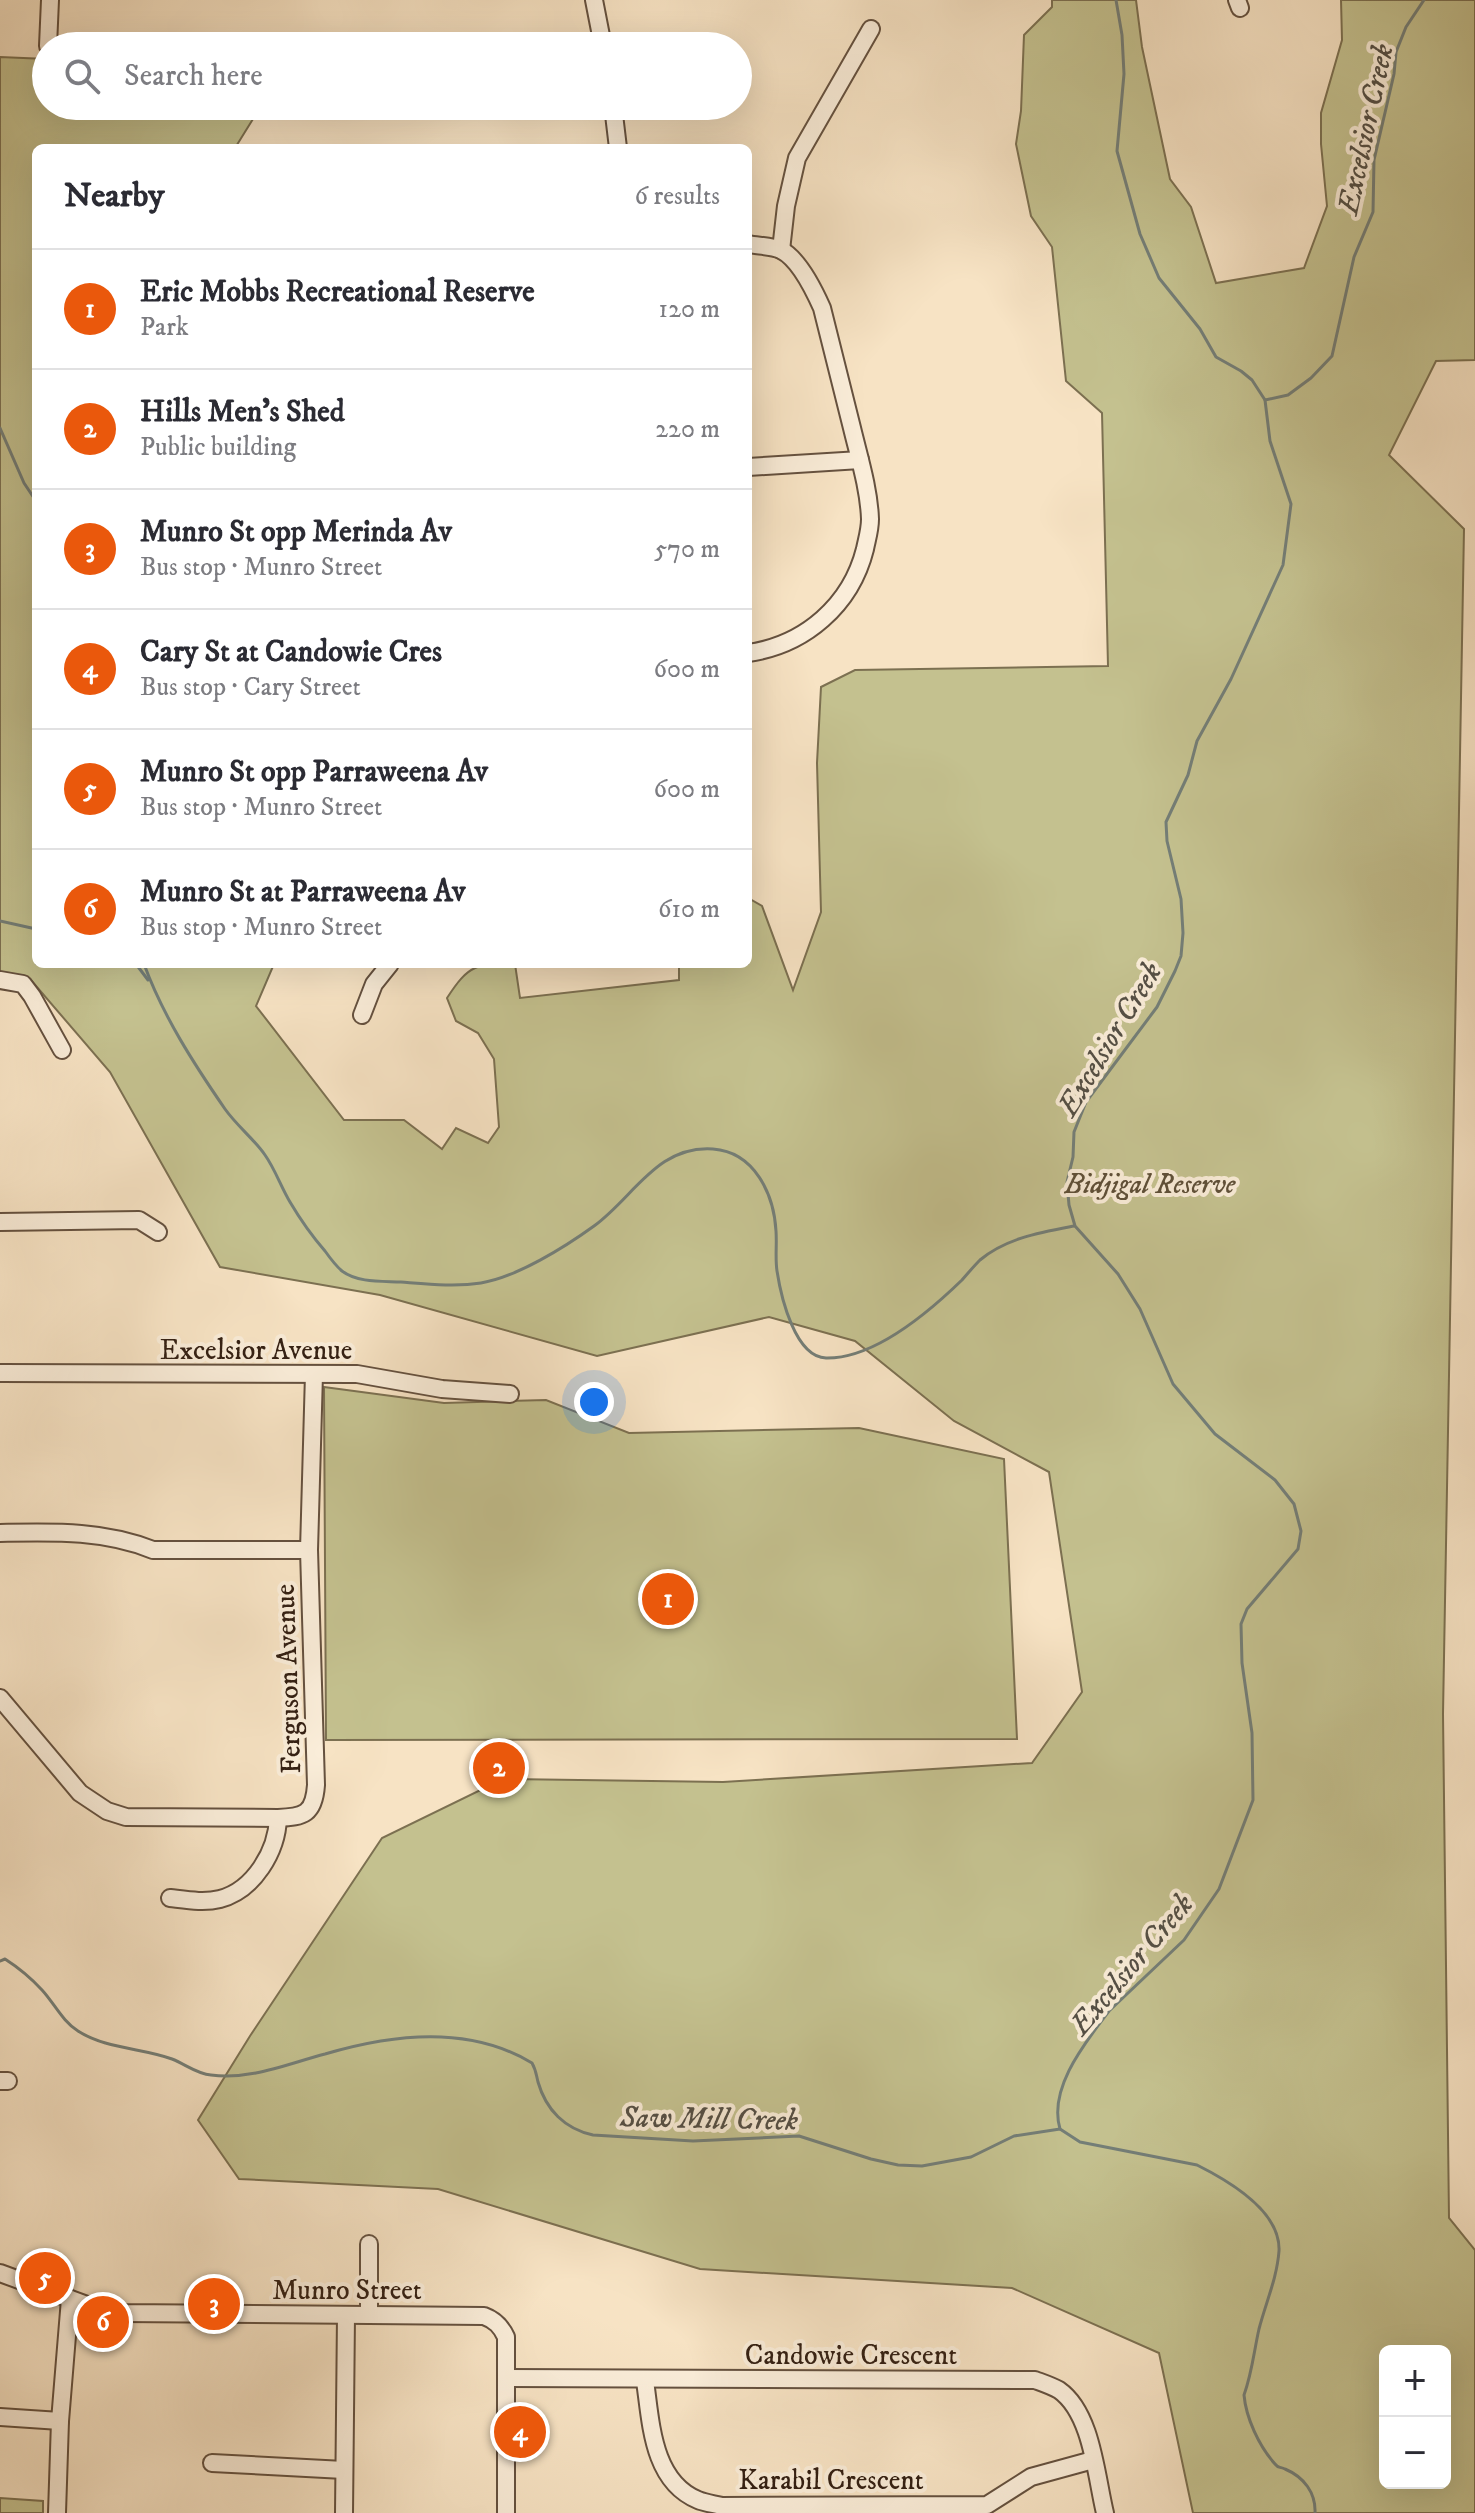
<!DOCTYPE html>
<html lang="en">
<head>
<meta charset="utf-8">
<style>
  :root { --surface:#fff; --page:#f7f7f7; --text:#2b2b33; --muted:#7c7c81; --line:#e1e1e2; --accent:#ea580c }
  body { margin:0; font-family:"IM FELL DW Pica",serif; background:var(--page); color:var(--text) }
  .controls { position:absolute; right:24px; bottom:24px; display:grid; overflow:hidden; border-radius:12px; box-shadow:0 8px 32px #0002 }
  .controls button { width:72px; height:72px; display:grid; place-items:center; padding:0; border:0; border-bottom:2px solid var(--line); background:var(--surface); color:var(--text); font:40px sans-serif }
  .you { position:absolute; left:594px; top:1402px; width:28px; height:28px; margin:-20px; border:6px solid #fff; border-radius:50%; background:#1a73e8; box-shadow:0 0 0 12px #1a73e833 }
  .badge { display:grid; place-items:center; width:52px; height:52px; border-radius:50%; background:var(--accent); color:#fff; font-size:26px; font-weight:700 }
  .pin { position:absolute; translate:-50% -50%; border:4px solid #fff; box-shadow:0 2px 8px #0006 }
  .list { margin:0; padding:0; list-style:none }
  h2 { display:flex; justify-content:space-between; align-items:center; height:104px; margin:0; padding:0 32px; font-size:34px }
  h2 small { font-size:26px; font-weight:400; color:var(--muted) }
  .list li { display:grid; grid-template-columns:52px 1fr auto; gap:24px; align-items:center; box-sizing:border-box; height:120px; padding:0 32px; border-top:2px solid var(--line) }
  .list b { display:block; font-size:30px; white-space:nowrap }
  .list p { margin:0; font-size:26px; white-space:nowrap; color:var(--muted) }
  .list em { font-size:26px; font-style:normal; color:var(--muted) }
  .icon { flex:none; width:44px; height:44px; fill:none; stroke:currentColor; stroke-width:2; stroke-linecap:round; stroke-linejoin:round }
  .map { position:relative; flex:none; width:1475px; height:2513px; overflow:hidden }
  .search { position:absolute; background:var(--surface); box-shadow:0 8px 32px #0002; left:32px; top:32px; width:720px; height:88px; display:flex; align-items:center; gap:20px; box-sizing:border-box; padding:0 28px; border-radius:44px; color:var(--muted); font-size:30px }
  .panel { position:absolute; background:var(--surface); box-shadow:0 8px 32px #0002; left:32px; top:144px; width:720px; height:824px; border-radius:12px }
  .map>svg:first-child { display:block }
  .green { fill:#c4c18f; stroke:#7c7051; stroke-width:2; fill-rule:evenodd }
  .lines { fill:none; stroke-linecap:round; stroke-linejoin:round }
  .stream { stroke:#747e77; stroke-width:3 }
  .minor-casing { stroke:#65513f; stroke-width:20 }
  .minor { stroke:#faedd9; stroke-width:16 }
  .labels { text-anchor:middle; stroke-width:8; stroke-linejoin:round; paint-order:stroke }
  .park-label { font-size:28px; font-style:italic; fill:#5f5038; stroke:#faedd9 }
  .street-label { font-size:28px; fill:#342013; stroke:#faedd9 }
  .water-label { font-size:30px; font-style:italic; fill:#544f45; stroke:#faedd9 }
</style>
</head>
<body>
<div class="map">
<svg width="1475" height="2513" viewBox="0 0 1475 2513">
  <rect width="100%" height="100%" fill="#f7e3c4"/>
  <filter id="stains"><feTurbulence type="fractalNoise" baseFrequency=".0025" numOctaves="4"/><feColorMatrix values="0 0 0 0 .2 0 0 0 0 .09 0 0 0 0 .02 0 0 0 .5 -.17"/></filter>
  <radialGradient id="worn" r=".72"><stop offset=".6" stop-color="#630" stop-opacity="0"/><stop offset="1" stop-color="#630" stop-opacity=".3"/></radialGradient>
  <!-- green -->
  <g class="green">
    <path d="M1052,0H1136L1142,47L1170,179L1191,207L1216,283L1304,268L1327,206L1321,144V113L1342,40L1341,0H1475V360L1436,361L1389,455L1464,529L1443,1714L1449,2218L1475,2250V2513H1193L1159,2353L1012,2288L700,2269L438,2189L239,2179L198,2120L250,2036L382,1838L503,1779L723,1782L1032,1763L1082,1692L1049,1472L954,1421L855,1341L769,1317L597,1356L380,1295L220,1267L110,1072L30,979L0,972V57L46,59V106H261L235,148H36V964H274L256,1006L344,1120H404L442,1149L456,1128L488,1143L499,1127L494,1059L478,1033L456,1021L447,998C469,964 476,964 515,964L520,998L679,980V964H748V898L762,906L793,990L821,912L817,763L821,687L855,670L1108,666L1102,413L1066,381L1052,247L1031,216L1016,144L1021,111L1024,35L1052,7ZM1385,2351H1445V2483H1385Z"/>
    <path d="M324,1387L444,1403L546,1400L629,1433L859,1428L1004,1459L1017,1739L326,1740Z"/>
    <path d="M0,2498L43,2501V2513H0Z"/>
  </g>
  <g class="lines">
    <!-- stream -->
    <g class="stream">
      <path d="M1116,0L1122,35L1124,74L1117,151L1140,234L1159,278L1200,329L1216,357L1241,371L1252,380L1265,400"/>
      <path d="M0,428L24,483L36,501"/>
      <path d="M0,921L36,929"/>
      <path d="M136,964L148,980"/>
      <path d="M144,964C163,1016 194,1064 225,1109C237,1126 254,1139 265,1155C275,1169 281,1187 290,1202C300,1219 312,1236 325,1251C330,1258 336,1266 342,1271C358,1283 382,1281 401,1282C427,1284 455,1287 481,1283C517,1277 565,1247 594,1226C634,1197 657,1145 713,1149C755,1152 774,1195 776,1231C777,1245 775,1258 777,1271C781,1297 795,1357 826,1358C875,1359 929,1312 962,1280C968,1273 974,1266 980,1260C1006,1238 1042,1232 1074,1226"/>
      <path d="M0,1961L5,1959C19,1968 31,1978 42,1990C54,2003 63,2022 78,2031C106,2049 142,2048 172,2059C185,2064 197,2074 211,2075C251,2080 287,2064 325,2054C393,2034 469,2025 532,2063C536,2070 536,2074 538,2082C546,2110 565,2129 593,2135L693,2141L799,2136L871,2159L898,2165L922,2166L971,2157L1014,2136L1060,2129"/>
      <path d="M1315,2513C1316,2493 1304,2477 1285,2469C1279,2466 1279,2469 1275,2464C1259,2446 1246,2418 1244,2395C1252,2373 1254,2351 1259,2329C1266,2302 1277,2278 1279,2251C1281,2211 1227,2180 1197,2165L1080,2142L1060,2129C1048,2088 1085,2043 1109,2011L1184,1940L1219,1889L1253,1800L1252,1733L1242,1663L1241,1624L1247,1609L1298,1549L1301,1531L1294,1504L1275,1480L1215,1434L1173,1384L1140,1309L1118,1274L1075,1226L1069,1205L1067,1182L1073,1157L1074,1132L1086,1102L1157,1007L1175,971L1181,956L1183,933L1181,899L1167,841L1166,822L1188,775L1197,741L1231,679L1283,565L1291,504L1270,441L1265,400L1288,395L1311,378L1332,356L1354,257L1373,212L1374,160L1394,74L1396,52L1406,27L1424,0"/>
    </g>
    <defs>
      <g id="minor">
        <path d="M594,0L603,46"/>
        <path d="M1237,0L1240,8"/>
        <path d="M48,46L50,0"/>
        <path d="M613,106L618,148"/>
        <path d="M748,244C758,246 772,246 781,250C799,259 814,290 822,308C832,348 842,388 852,428C859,457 869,489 870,519C870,530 867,539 865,549C851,605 805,645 748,653"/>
        <path d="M781,250L786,206L797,158L871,29"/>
        <path d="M748,467L860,460"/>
        <path d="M0,980L23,984L32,996L62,1050"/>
        <path d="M362,1015L374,984L390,964"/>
        <path d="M0,1222L139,1220L158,1232"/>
        <path d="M0,1373L357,1374L442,1389L510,1394"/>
        <path d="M0,1533C53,1532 103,1530 153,1550H309"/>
        <path d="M0,1698L80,1793L107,1811L126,1817L278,1818C304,1817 314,1814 316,1785L309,1550L314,1374"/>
        <path d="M170,1898C187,1900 204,1903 220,1899C254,1890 277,1851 278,1818"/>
        <path d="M0,2081H8"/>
        <path d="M369,2244V2315"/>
        <path d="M0,2273L95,2308L120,2313L484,2316C495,2320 501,2326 506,2337V2513"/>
        <path d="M507,2378L1035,2380C1043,2383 1052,2386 1059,2390C1092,2413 1096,2476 1105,2513"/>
        <path d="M645,2381C651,2422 652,2481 698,2500C705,2503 714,2504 722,2506L987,2505L1031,2477L1093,2460"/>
        <path d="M0,2417L60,2421"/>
        <path d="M212,2463L344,2470"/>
        <path d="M57,2513L60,2421L70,2299"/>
        <path d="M344,2513L346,2315"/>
      </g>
    </defs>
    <!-- minor casing -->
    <use href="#minor" class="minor-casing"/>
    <!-- minor -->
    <use href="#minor" class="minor"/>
  </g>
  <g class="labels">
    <!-- park labels -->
    <g class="park-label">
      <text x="1150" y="1193">Bidjigal Reserve</text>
    </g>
    <!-- street labels -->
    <g class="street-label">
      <text x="256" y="1359">Excelsior Avenue</text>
      <text transform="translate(287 1679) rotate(-92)" y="10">Ferguson Avenue</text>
      <text x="347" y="2299">Munro Street</text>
      <text x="851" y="2364">Candowie Crescent</text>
      <text x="831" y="2489">Karabil Crescent</text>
    </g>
    <!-- water labels -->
    <g class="water-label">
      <text transform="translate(1365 129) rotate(-78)" y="10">Excelsior Creek</text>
      <text transform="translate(1109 1039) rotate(-59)" y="10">Excelsior Creek</text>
      <text transform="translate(1131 1964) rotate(-50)" y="10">Excelsior Creek</text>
      <text transform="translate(709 2118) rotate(1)" y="10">Saw Mill Creek</text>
    </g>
  </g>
  <rect width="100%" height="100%" filter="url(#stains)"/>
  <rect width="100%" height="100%" fill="url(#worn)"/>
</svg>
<div class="controls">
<button>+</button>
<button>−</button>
</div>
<div class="you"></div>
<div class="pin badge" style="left:668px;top:1599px">1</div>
<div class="pin badge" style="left:499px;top:1768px">2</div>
<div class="pin badge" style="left:214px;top:2304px">3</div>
<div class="pin badge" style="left:520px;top:2432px">4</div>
<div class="pin badge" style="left:45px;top:2278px">5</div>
<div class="pin badge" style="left:103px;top:2322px">6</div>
<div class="search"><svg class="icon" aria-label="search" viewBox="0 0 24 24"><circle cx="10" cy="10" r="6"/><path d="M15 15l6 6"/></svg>Search here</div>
<section class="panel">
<h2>Nearby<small>6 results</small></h2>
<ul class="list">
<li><span class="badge">1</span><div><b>Eric Mobbs Recreational Reserve</b><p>Park</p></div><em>120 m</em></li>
<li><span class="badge">2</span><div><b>Hills Men's Shed</b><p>Public building</p></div><em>220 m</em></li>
<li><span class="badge">3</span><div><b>Munro St opp Merinda Av</b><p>Bus stop · Munro Street</p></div><em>570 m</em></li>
<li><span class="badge">4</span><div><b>Cary St at Candowie Cres</b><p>Bus stop · Cary Street</p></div><em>600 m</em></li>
<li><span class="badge">5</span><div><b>Munro St opp Parraweena Av</b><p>Bus stop · Munro Street</p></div><em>600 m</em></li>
<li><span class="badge">6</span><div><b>Munro St at Parraweena Av</b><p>Bus stop · Munro Street</p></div><em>610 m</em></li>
</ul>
</section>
</div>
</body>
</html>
